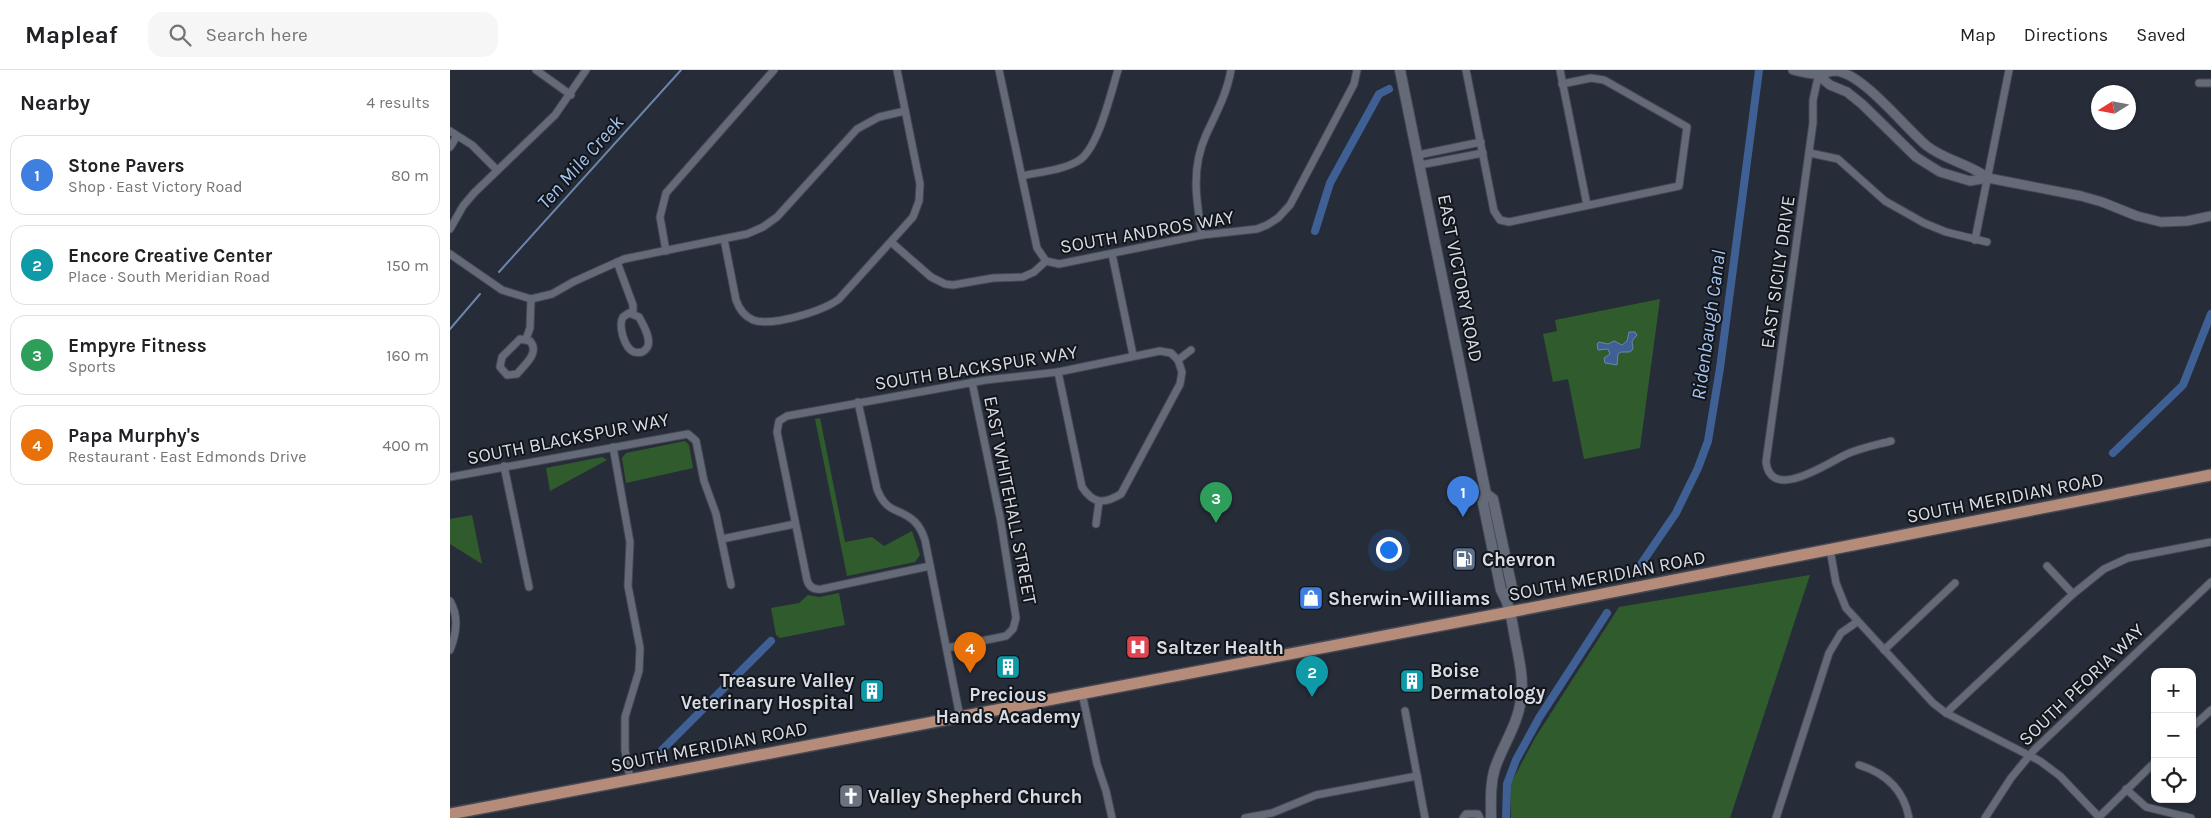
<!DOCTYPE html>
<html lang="en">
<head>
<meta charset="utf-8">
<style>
  :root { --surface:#fff; --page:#f6f6f6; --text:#202124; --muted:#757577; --line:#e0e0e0; --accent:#ea580c }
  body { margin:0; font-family:Karla,sans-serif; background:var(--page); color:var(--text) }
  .controls { position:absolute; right:15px; bottom:15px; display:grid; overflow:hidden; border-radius:10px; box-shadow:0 1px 4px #0004 }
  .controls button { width:45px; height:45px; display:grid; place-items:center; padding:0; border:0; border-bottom:1px solid var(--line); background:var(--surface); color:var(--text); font:25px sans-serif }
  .compass { position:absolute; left:1641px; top:15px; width:45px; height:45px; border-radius:50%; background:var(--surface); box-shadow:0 1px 4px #0004; rotate:259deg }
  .you { position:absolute; left:938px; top:479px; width:18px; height:18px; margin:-12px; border:4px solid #fff; border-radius:50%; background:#1a73e8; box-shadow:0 0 0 8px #1a73e833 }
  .badge { display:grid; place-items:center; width:32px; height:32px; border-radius:50%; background:var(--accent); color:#fff; font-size:16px; font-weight:700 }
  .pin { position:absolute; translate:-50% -41px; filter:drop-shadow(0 1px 2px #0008) }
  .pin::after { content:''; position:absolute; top:26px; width:18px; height:15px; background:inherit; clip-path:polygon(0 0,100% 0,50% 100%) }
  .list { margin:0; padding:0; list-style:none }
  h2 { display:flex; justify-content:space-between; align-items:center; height:65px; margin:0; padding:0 20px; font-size:21px }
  h2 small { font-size:16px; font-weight:400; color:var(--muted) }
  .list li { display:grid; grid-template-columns:32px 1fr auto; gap:15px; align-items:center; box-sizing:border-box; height:80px; margin:0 10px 10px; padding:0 10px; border:1px solid var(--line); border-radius:15px }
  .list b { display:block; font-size:19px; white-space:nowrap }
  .list p { margin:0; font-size:16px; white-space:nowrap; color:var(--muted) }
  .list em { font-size:16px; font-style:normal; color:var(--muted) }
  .icon { flex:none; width:28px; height:28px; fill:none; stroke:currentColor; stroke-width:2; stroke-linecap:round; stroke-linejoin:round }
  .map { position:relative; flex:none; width:1761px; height:748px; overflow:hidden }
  header { display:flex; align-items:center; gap:30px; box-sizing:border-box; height:70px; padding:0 25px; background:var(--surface); border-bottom:1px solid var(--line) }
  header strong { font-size:24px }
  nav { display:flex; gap:28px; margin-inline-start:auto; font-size:18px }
  .search { width:350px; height:45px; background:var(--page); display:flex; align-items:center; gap:12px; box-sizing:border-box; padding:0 18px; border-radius:15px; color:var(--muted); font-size:19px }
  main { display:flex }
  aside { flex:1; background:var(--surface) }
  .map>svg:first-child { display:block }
  .green { fill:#305c2d }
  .water { fill:#3f6095; stroke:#6d85ac }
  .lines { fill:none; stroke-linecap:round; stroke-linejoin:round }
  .stream { stroke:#6d85ac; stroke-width:2 }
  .canal { stroke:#3f6095; stroke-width:8 }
  .minor-casing { stroke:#444853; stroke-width:9 }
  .tertiary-casing { stroke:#444853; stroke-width:11 }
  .secondary-casing { stroke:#444853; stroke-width:12 }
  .primary-casing { stroke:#444853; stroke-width:14 }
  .minor { stroke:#646a78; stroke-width:7 }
  .tertiary { stroke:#646a78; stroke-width:9 }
  .secondary { stroke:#646a78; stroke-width:10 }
  .primary { stroke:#b58b7a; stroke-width:11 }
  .labels { text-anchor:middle; stroke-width:4; stroke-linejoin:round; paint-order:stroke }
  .street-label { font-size:19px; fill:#d7dbe3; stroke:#12151a }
  .poi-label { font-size:19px; font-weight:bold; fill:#d7dbe3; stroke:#12151a; text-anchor:start }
  .water-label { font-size:20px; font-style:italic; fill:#a5c2f1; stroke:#12151a }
</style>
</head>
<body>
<header>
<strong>Mapleaf</strong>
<div class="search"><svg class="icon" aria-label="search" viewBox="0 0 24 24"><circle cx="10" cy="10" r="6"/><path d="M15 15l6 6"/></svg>Search here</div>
<nav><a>Map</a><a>Directions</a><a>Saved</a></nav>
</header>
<main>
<aside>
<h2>Nearby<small>4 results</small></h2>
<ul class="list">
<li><span class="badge" style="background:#3f7fe0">1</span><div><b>Stone Pavers</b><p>Shop · East Victory Road</p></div><em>80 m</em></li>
<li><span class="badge" style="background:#0f9aa8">2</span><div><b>Encore Creative Center</b><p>Place · South Meridian Road</p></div><em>150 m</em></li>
<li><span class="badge" style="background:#2e9e5b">3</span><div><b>Empyre Fitness</b><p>Sports</p></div><em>160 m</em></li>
<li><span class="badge" style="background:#e8710a">4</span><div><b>Papa Murphy's</b><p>Restaurant · East Edmonds Drive</p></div><em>400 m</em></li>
</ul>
</aside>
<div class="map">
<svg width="1761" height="748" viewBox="0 0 1761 748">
  <rect width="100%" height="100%" fill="#272c39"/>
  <!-- green -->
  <g class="green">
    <path d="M1210,229L1190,378L1134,389L1118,309L1103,312L1093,264L1107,261L1105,250Z"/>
    <path d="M370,348L395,472L422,467L434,476L462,461L470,485L465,492L397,506L365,349Z"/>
    <path d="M235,371L239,375L243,398L176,413L172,388L176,383Z"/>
    <path d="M152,387L157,390L100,421L96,398Z"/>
    <path d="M22,445L32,494L0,474V449Z"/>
    <path d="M1360,505L1280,748H1061L1060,715L1085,668L1169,537Z"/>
    <path d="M389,523L395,555L330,568L326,565L321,538L349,533L358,525L369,527Z"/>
  </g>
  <!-- water -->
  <path class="water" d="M1179,262H1185L1187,265L1182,271L1183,279L1180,282H1171L1168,284L1167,295L1155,293L1154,288L1160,284L1158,279L1148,280L1147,274L1149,272L1158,274L1164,271L1172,275L1177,271Z"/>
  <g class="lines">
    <!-- stream -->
    <g class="stream">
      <path d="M49,202L231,0"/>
      <path d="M0,259L30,224"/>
    </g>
    <!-- canal -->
    <g class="canal">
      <path d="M865,161L880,113L929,24L939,19"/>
      <path d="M1663,383L1733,315L1761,244"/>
      <path d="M1189,497L1226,443L1248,398L1258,371L1270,298L1309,0"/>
      <path d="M212,680L321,571"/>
      <path d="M1056,748L1057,714L1066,690L1089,648L1157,543"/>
    </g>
    <defs>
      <g id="minor">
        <path d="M86,0L121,25"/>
        <path d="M549,0L587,178L596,191L609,194L752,165L807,159L817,155L828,148L840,135L904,14L907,0"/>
        <path d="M1016,0L1044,141L1050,150L1059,152L1229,116L1237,57L1154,10L1141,8L1112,14"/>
        <path d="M1110,0L1137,135"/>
        <path d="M1369,3L1363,30V53L1316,392C1321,433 1379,392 1397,384C1411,378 1426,375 1441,371"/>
        <path d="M1749,13H1761"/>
        <path d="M0,61L22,75L47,100"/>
        <path d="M0,77L7,66"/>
        <path d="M1360,83L1388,89L1435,131L1474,153L1496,162L1537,172"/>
        <path d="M968,85L1031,72"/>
        <path d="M970,95L1033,83"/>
        <path d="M572,106C590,102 613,100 628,91C648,80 661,22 668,0"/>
        <path d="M0,159L13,136L24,123L105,45L136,0"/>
        <path d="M752,165C746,130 741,98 756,65C766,43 777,24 781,0"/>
        <path d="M274,169L286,230C289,239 294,246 303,250C322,257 373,241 389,229L463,147L469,131L470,114L447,0"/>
        <path d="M1525,170L1559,0"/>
        <path d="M441,172L481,207L495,214L503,215L543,208L573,207L584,202L596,191"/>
        <path d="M216,181L210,147L216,123L324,0"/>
        <path d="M0,184L52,220L81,229L102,224L123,212L174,189L297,164L313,157L327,147L407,59L429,47L455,41"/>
        <path d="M662,184L683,285"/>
        <path d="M167,192L183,235V243"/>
        <path d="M179,243L189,247C194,256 204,273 195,280C192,283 188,283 184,282C174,278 168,255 173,247Z"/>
        <path d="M70,269L80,271C90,283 75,294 67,304L57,305L50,297L52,287Z"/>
        <path d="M76,269L80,258L81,229"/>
        <path d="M728,290L741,280"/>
        <path d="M608,302L632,417C644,435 654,434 671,424L730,314L732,302L728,290"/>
        <path d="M408,332L427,419C437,445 450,437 465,452C470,457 473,464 475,470L510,647"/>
        <path d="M163,377L180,472L178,516L190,578L189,601L175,647V680L180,709"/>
        <path d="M54,396L79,517"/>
        <path d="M0,407L238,364L246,371L254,411L266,444L281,515"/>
        <path d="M646,454L649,432"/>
        <path d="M272,469L345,454"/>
        <path d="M1380,479L1386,513L1396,538L1483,633L1496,643L1590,691L1610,706L1649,747"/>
        <path d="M480,496L372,519C364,520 359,517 357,510L327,362L329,351L337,346L536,310L608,302L710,281L721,283L728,290"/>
        <path d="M1597,496L1623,524"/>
        <path d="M0,531C9,546 6,565 0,580"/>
        <path d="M497,578L556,566L563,559L566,548L550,447L522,312"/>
        <path d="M1434,580L1505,513"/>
        <path d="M632,623L647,694L656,721L662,748"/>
        <path d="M955,641L975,748"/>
        <path d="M1496,643L1623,524L1654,499L1678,488L1761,472"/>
        <path d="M1742,657L1761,640"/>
        <path d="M1409,695C1435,703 1454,720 1459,748"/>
        <path d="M1676,719L1696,737L1741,748"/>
        <path d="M795,748L822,743L866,725L967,706"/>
        <path d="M1013,748L1016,744H1028L1030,748"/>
        <path d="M1326,748L1379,583L1391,563L1407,552"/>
        <path d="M1535,748L1561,708L1584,680L1761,512"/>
        <path d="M1648,748L1705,692"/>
      </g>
      <g id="tertiary">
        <path d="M1343,0C1351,2 1361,5 1370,4C1374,4 1380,1 1385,1C1412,2 1455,58 1477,76C1495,90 1520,94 1538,108"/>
        <path d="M1368,5L1380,15L1397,22L1412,34L1466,87L1490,102L1520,111L1538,108L1631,126L1652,132L1687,146L1711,152L1737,151L1761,146"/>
      </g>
      <g id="secondary">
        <path d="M950,0L1036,424L1033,433L1051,520C1060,535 1062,551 1065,568C1069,589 1074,609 1071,629C1068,654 1053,675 1045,698C1040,714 1041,731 1041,748"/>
        <path d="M1036,424L1043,429L1062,518L1057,532"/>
      </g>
      <path id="primary" d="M0,744L1060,542L1761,405"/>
    </defs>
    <!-- minor casing -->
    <use href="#minor" class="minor-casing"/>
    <!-- tertiary casing -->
    <use href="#tertiary" class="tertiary-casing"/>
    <!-- secondary casing -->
    <use href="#secondary" class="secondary-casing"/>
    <!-- primary casing -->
    <use href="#primary" class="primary-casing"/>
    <!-- minor -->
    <use href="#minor" class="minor"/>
    <!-- tertiary -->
    <use href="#tertiary" class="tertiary"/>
    <!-- secondary -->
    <use href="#secondary" class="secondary"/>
    <!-- primary -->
    <use href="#primary" class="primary"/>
  </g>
  <!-- icons -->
  <defs>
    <symbol id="fuel-square" viewBox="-11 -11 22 22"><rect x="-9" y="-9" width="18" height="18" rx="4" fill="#5c6f8a" stroke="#12151a"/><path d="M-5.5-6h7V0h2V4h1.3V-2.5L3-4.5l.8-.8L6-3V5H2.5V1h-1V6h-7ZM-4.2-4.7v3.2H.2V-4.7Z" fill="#fff"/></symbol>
    <symbol id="shop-square" viewBox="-11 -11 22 22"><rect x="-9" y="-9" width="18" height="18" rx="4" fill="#3f7fe0" stroke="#12151a"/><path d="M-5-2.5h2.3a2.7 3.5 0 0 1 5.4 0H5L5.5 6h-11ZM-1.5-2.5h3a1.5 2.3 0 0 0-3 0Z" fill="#fff"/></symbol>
    <symbol id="hospital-square" viewBox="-11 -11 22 22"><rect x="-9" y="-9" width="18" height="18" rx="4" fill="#e0444e" stroke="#12151a"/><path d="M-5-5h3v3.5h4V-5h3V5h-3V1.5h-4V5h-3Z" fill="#fff"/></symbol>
    <symbol id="building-square" viewBox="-11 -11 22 22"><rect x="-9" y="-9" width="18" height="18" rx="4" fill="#0f9aa8" stroke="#12151a"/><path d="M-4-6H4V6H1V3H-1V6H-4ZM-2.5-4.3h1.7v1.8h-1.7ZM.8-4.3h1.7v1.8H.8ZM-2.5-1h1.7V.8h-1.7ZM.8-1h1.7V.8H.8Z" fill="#fff"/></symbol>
    <symbol id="church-square" viewBox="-11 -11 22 22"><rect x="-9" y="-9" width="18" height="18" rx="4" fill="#6b7280" stroke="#12151a"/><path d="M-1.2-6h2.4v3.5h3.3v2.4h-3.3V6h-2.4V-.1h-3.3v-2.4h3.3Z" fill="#fff"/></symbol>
  </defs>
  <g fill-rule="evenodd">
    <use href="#fuel-square" x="1000" y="475" width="28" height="28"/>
    <use href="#shop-square" x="847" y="514" width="28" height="28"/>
    <use href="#hospital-square" x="674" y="563" width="28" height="28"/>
    <use href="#building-square" x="544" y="583" width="28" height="28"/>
    <use href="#building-square" x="948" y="597" width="28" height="28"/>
    <use href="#building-square" x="408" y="607" width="28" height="28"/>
    <use href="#church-square" x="387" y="712" width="28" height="28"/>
  </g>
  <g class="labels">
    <!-- street labels -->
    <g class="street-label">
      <text transform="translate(697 161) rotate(-10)" y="7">SOUTH ANDROS WAY</text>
      <text transform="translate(1327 202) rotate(-82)" y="7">EAST SICILY DRIVE</text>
      <text transform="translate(1011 208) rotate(79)" y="7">EAST VICTORY ROAD</text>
      <text transform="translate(526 297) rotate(-9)" y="7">SOUTH BLACKSPUR WAY</text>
      <text transform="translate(118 368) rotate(-11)" y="7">SOUTH BLACKSPUR WAY</text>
      <text transform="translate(1555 427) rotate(-11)" y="7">SOUTH MERIDIAN ROAD</text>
      <text transform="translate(561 430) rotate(79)" y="7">EAST WHITEHALL STREET</text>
      <text transform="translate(1157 505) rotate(-11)" y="7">SOUTH MERIDIAN ROAD</text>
      <text transform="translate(1631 614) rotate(-44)" y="7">SOUTH PEORIA WAY</text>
      <text transform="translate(259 676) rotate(-11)" y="7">SOUTH MERIDIAN ROAD</text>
    </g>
    <!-- poi labels -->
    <g class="poi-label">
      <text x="1032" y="496">Chevron</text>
      <text x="878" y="535">Sherwin-Williams</text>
      <text x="706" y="584">Saltzer Health</text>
      <text x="980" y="607">Boise<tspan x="980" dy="22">Dermatology</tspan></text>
      <text x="404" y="617" text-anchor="end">Treasure Valley<tspan x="404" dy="22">Veterinary Hospital</tspan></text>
      <text x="558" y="631" text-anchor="middle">Precious<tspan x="558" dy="22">Hands Academy</tspan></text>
      <text x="418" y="733">Valley Shepherd Church</text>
    </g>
    <!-- water labels -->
    <g class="water-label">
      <text transform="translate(130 92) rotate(-48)" y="7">Ten Mile Creek</text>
      <text transform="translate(1258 255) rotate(-82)" y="7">Ridenbaugh Canal</text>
    </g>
  </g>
</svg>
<div class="controls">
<button>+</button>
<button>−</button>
<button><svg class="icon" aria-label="locate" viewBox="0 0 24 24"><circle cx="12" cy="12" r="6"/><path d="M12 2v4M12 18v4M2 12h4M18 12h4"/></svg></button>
</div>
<svg class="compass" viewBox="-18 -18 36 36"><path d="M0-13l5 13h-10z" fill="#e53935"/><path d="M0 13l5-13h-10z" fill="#757577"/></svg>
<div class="you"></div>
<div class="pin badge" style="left:1013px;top:447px;background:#3f7fe0">1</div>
<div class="pin badge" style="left:862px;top:627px;background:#0f9aa8">2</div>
<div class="pin badge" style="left:766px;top:453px;background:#2e9e5b">3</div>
<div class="pin badge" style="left:520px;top:603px;background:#e8710a">4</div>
</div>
</main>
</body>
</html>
